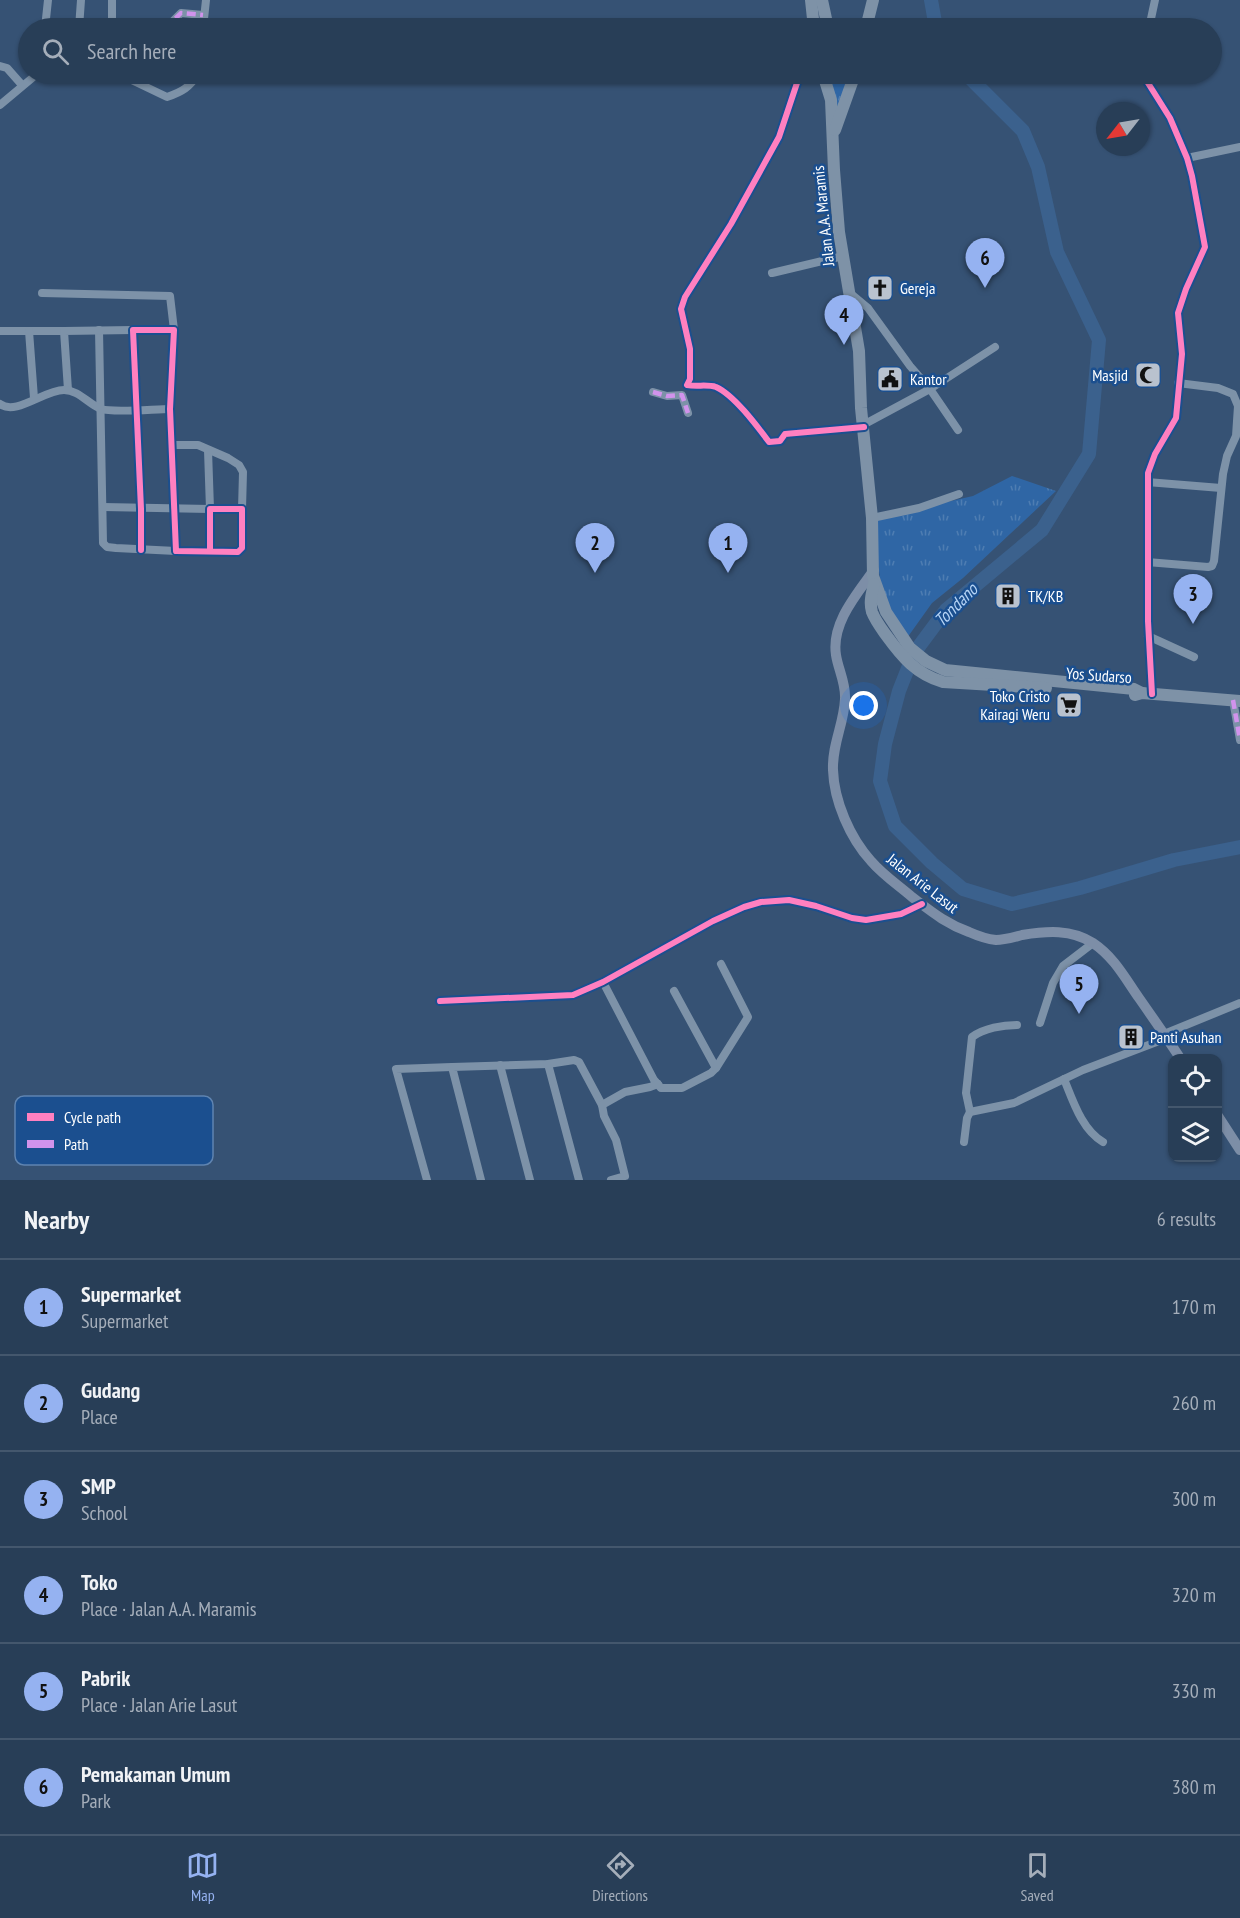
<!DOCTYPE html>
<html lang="en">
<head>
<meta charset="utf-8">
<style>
  :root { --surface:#283e57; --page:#344961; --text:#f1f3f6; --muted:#a5aeba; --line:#44576d; --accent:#95b2f1 }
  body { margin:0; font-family:"PT Sans Narrow",sans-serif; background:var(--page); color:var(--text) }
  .controls { position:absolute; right:18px; bottom:18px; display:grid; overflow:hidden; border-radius:12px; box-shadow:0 2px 4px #0004 }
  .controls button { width:54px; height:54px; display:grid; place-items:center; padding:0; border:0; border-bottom:2px solid var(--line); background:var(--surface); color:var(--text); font:30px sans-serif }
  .compass { position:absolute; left:1096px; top:102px; width:54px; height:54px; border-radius:50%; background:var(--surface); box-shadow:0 2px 4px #0004; rotate:239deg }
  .you { position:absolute; left:864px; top:706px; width:21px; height:21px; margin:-15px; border:4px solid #fff; border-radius:50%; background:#1a73e8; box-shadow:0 0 0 9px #1a73e833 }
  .badge { display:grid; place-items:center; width:39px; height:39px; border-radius:50%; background:var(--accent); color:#111; font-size:20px; font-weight:700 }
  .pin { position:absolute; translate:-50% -50px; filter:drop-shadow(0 2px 3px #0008) }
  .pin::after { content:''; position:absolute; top:32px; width:21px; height:18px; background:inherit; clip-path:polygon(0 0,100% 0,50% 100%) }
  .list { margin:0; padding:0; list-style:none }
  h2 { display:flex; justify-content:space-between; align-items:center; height:78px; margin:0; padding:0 24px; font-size:26px }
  h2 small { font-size:20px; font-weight:400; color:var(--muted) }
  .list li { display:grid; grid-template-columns:39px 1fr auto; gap:18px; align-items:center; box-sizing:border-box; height:96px; padding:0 24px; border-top:2px solid var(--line) }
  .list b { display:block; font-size:22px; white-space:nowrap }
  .list p { margin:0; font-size:20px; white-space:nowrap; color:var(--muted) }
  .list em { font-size:20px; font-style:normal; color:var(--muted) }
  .icon { flex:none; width:33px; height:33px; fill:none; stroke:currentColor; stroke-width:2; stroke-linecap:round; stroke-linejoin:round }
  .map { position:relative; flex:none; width:1240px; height:1180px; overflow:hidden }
  .search { position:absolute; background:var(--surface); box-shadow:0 2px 4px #0004; left:18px; right:18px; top:18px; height:66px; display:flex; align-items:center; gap:15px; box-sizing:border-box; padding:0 21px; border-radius:33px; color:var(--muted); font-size:22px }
  .sheet { height:654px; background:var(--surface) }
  nav { display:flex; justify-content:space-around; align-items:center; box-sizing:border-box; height:84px; border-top:2px solid var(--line); background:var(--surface); font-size:16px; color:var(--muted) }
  nav a { display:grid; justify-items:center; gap:3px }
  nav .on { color:var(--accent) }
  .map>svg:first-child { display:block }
  .grass { fill:url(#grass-tufts) }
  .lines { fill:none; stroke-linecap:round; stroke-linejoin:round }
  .river { stroke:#3b618d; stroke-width:14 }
  .minor { stroke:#7d92a8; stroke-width:8 }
  .major { stroke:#7d8ea7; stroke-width:10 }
  .highway { stroke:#7e92a7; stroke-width:12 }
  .quiet { stroke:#d193ec; stroke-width:4.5; stroke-dasharray:9 4.5; stroke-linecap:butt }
  .cycleway-casing { stroke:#1b4f8f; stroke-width:10 }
  .cycleway { stroke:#ff80c0; stroke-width:6 }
  .labels { text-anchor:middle; stroke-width:5; stroke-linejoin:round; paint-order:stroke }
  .street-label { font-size:16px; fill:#fff; stroke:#1b4f8f }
  .poi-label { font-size:16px; fill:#fff; stroke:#1b4f8f; text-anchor:start }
  .water-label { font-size:18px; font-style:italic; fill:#b5d3f5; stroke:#1b4f8f }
  .key { fill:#1b4f8f; stroke:#5f84b1; stroke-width:1.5 }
  .key-label { font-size:16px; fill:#fff }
</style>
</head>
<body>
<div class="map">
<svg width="1240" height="1180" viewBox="0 0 1240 1180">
  <defs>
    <pattern id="grass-tufts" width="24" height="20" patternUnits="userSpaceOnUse" patternTransform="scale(1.5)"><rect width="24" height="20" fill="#2f66a5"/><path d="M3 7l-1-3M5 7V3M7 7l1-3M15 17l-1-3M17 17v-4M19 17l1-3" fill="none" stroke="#4e7db2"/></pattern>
  </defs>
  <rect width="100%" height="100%" fill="#365274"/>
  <!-- grass -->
  <g class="grass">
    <path d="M829,74L853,75L837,112Z"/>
    <path d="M1012,476L1056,491L963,578L932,603L907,638L883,601L872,519L973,496Z"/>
  </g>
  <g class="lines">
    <!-- river -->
    <g class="river">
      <path d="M931,0L936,28"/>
      <path d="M966,74L1023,131L1038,167L1057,252L1099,340L1089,454L1042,530L946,610L914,653L899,691L885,744L880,781L895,826L932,863L963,889L1012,904L1080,888L1174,860L1240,847"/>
    </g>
    <!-- minor -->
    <g class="minor">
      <path d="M45,28L48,0"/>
      <path d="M79,28L81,0"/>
      <path d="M112,28V0"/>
      <path d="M166,28L181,13L203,15"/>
      <path d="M203,28L206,0"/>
      <path d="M1149,28L1155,0"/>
      <path d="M0,66L7,68L22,85"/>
      <path d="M119,74L167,97C182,92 190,87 198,74"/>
      <path d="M800,74L779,137L731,224L685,297L681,309L690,349V379L687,385C697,387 707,384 716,387C734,395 757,426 769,442L780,441L785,434L864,427"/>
      <path d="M1145,74L1148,83L1170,118L1187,158L1192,176L1205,247L1186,289L1178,313L1182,354L1176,418L1155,454L1148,473V621L1152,694"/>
      <path d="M0,105L37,74"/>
      <path d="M1187,158L1240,147"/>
      <path d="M772,273L843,256"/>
      <path d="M42,293L170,296L174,330"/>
      <path d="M850,293L868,308L910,366L930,389L958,430"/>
      <path d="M99,330L103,543L107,547L116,548L176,551"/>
      <path d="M0,331H64"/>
      <path d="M29,331L34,398"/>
      <path d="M68,390L64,331L133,330"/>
      <path d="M653,392L667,396L682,395L688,413"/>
      <path d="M0,404C16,416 44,390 64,390C79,390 88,404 101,409C113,413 155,409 170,409"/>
      <path d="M863,425L930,389L995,347"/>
      <path d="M173,445H198L228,458L239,465L243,472L242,509"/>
      <path d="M1147,482L1221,488"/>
      <path d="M103,507L210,509L208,450"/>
      <path d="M872,518L919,508L959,494"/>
      <path d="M141,550V509L133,330H174L170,409L176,551L238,552L242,548V509H210V551"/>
      <path d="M1147,562L1208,567L1212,566L1214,561L1223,474L1227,456L1236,436L1238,406L1233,394L1218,388L1178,383"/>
      <path d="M1148,636L1194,657"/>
      <path d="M1233,700L1240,740"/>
      <path d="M603,982L654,1080L661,1088H682L711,1073L716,1068L674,991"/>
      <path d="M440,1001L573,995L603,982L713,921L744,907L761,902L789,900L816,906L852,918L866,920L901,914L922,904"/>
      <path d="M1040,1023L1053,983L1063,966L1093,943"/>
      <path d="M1164,1034L1240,1003"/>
      <path d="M548,1064L579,1180"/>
      <path d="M500,1065L530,1180"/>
      <path d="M716,1068L748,1017L721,964"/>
      <path d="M1064,1079C1073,1101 1082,1130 1103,1142"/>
      <path d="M970,1112L966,1093L972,1037C984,1028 1003,1025 1017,1025"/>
      <path d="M964,1142L967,1118L970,1112L1014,1103L1083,1070L1167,1038"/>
      <path d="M427,1180L396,1069L452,1067"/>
      <path d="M481,1180L452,1067L548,1064L574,1060L579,1062L602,1105"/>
      <path d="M611,1180L625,1176L616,1140L604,1116L602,1105L625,1092L650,1087L658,1084"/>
    </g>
    <!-- major -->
    <g class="major">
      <path d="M874,570C857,594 831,623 836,655C838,669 846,683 845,699C844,724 832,744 833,770C834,801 850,838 871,861C883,875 898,885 912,897C932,912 945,923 969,932C978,936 986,939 996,940C1004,940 1014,937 1022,935C1047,931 1071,929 1093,943C1114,957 1125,978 1139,998C1153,1018 1167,1038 1180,1058"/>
      <path d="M1218,1116L1240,1150"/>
    </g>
    <!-- highway -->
    <g class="highway">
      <path d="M811,0L814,28"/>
      <path d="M822,0L828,28"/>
      <path d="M866,28L873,0"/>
      <path d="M823,74L831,100L834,170L839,232L859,351L861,408L872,518L873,576L886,612L910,648L926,661L945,670L1134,689L1142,693"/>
      <path d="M835,130L855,74"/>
      <path d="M874,584C872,593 869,602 872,612C875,620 881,628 886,635C902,657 916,674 943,682L1046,688"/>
      <path d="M1135,695L1142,693L1240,701"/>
    </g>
    <!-- quiet -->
    <g class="quiet">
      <path d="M166,28L181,13L203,15"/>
      <path d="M653,392L667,396L682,395L688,413"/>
      <path d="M1233,700L1240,740"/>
    </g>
    <defs>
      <g id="cycleway">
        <path d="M800,74L779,137L731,224L685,297L681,309L690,349V379L687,385C697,387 707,384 716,387C734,395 757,426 769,442L780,441L785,434L864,427"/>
        <path d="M1145,74L1148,83L1170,118L1187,158L1192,176L1205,247L1186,289L1178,313L1182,354L1176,418L1155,454L1148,473V621L1152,694"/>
        <path d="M141,550V509L133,330H174L170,409L176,551L238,552L242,548V509H210V551"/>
        <path d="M440,1001L573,995L603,982L713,921L744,907L761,902L789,900L816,906L852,918L866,920L901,914L922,904"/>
      </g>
    </defs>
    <!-- cycleway casing -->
    <use href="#cycleway" class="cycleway-casing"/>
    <!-- cycleway -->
    <use href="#cycleway" class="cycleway"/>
  </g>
  <!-- icons -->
  <defs>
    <symbol id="church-square" viewBox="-11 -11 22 22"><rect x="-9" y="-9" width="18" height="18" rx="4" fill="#b9c2ce" stroke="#1b4f8f"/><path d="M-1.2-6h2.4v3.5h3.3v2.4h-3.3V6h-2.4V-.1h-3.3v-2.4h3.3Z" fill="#111"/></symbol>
    <symbol id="mosque-square" viewBox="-11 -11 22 22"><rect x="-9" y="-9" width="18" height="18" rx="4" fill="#b9c2ce" stroke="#1b4f8f"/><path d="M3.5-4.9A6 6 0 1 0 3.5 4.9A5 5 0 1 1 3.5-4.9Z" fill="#111"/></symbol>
    <symbol id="civic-square" viewBox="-11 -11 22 22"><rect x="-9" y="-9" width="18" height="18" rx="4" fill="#b9c2ce" stroke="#1b4f8f"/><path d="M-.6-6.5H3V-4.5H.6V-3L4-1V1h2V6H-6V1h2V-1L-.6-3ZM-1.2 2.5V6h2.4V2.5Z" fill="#111"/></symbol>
    <symbol id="building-square" viewBox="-11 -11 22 22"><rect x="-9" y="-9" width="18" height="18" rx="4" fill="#b9c2ce" stroke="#1b4f8f"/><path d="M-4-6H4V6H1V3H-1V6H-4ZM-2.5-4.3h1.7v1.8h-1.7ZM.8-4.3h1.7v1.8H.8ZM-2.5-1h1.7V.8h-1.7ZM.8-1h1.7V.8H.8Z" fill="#111"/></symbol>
    <symbol id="supermarket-square" viewBox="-11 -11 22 22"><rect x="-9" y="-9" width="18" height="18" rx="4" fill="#b9c2ce" stroke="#1b4f8f"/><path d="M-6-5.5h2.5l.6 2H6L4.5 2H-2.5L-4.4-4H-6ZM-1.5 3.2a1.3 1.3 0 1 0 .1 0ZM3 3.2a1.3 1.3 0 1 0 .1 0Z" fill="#111"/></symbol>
  </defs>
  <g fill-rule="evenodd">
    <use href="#church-square" x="865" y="273" width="30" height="30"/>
    <use href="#mosque-square" x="1133" y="360" width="30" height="30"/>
    <use href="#civic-square" x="875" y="364" width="30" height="30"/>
    <use href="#building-square" x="993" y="581" width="30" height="30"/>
    <use href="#supermarket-square" x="1054" y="690" width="30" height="30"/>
    <use href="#building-square" x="1116" y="1022" width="30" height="30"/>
  </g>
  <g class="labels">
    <!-- street labels -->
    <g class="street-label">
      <text transform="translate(823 216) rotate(-96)" y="6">Jalan A.A. Maramis</text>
      <text transform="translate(1099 675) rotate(4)" y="6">Yos Sudarso</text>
      <text transform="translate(923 883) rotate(38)" y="6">Jalan Arie Lasut</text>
    </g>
    <!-- poi labels -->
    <g class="poi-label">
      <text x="900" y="294">Gereja</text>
      <text x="1128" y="381" text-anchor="end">Masjid</text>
      <text x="910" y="385">Kantor</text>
      <text x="1028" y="602">TK/KB</text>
      <text x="1050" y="702" text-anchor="end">Toko Cristo<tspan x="1050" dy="18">Kairagi Weru</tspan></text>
      <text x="1150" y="1043">Panti Asuhan</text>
    </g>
    <!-- water labels -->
    <g class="water-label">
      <text transform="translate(956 605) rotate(-45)" y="6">Tondano</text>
    </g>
  </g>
  <!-- legend -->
  <rect x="15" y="1096" width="198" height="69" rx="9" class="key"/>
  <rect x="27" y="1113" width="27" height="8" fill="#ff80c0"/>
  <rect x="27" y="1140" width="27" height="8" fill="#d193ec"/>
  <g class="key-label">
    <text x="64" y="1123">Cycle path</text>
    <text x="64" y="1150">Path</text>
  </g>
</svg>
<div class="controls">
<button><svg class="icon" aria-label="locate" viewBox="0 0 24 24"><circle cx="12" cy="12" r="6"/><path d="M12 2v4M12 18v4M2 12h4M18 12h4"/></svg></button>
<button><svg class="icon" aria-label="layers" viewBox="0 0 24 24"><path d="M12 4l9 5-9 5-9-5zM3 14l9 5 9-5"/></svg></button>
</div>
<svg class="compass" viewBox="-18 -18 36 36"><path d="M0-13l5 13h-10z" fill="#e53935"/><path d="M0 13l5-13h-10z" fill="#a5aeba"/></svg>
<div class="you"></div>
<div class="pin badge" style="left:728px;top:573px">1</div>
<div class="pin badge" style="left:595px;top:573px">2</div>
<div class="pin badge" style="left:1193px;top:624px">3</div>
<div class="pin badge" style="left:844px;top:345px">4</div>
<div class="pin badge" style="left:1079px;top:1014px">5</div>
<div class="pin badge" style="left:985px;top:288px">6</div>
<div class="search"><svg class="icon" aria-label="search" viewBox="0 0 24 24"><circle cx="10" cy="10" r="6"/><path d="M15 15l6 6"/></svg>Search here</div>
</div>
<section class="sheet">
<h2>Nearby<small>6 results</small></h2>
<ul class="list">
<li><span class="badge">1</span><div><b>Supermarket</b><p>Supermarket</p></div><em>170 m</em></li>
<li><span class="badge">2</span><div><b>Gudang</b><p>Place</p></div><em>260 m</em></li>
<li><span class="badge">3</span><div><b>SMP</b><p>School</p></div><em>300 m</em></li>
<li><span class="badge">4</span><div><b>Toko</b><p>Place · Jalan A.A. Maramis</p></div><em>320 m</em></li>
<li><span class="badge">5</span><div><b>Pabrik</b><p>Place · Jalan Arie Lasut</p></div><em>330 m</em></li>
<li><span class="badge">6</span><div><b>Pemakaman Umum</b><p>Park</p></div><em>380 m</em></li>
</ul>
</section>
<nav>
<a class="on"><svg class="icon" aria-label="map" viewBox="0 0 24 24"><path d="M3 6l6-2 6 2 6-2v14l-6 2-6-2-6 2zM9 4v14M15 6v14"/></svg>Map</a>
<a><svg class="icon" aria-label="directions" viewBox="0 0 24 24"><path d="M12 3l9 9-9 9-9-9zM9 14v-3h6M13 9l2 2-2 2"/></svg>Directions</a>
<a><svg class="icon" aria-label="saved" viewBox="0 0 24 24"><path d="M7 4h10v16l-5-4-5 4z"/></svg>Saved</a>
</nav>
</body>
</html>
